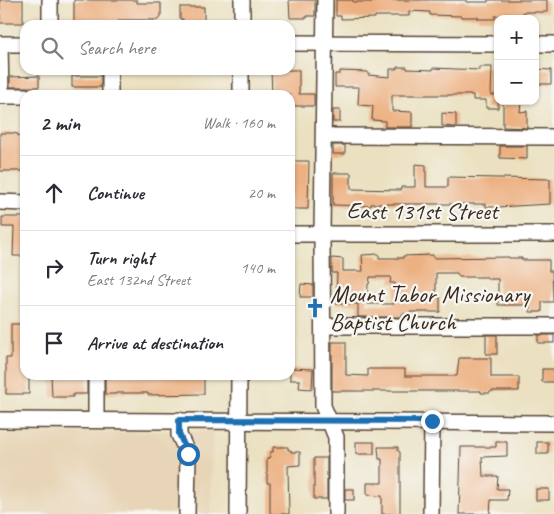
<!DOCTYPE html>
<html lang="en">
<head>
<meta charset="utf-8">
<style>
  :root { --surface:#fff; --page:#f7f7f7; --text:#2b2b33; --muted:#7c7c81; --line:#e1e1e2 }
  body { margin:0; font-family:Caveat,sans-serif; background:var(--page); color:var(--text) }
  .controls { position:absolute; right:15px; top:15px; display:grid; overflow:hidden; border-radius:10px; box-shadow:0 1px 4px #0004 }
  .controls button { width:45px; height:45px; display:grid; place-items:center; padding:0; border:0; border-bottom:1px solid var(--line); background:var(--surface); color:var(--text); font:25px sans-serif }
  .stop { position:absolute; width:15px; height:15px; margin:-11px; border:4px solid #1f6fb2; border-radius:50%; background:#fff }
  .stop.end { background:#1f6fb2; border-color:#fff; box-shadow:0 1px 5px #0008 }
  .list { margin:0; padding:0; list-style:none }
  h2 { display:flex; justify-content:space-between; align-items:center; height:65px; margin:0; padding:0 20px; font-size:21px }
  h2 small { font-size:16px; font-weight:400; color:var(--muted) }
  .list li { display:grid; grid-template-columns:32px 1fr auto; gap:15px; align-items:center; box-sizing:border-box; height:75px; padding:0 20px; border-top:1px solid var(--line) }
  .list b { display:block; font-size:19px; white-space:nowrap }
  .list p { margin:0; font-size:16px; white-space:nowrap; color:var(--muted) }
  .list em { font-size:16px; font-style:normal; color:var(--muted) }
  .icon { flex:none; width:28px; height:28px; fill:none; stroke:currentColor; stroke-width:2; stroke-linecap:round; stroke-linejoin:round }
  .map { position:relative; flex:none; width:554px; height:514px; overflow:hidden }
  .search { position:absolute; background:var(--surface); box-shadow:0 1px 4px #0004; left:20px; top:20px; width:275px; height:55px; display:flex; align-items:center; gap:12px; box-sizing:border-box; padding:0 18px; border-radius:15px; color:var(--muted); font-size:19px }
  .panel { position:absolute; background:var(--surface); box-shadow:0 1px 4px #0004; left:20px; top:90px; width:275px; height:290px; border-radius:15px }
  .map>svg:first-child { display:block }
  .built { fill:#e8d5b7 }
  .building { fill:#edb081; fill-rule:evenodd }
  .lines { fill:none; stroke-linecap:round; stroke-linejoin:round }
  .minor-casing { stroke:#554536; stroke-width:18 }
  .minor { stroke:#fff; stroke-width:15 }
  .route { stroke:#1f6fb2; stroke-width:6 }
  .labels { text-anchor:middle; stroke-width:4.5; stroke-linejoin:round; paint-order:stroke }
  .street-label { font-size:24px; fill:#3b2a1e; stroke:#f6f6f2 }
  .poi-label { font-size:24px; fill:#3b2a1e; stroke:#f6f6f2; text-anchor:start }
</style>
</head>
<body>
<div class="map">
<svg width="554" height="514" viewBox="0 0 554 514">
  <rect width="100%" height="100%" fill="#f6f6f2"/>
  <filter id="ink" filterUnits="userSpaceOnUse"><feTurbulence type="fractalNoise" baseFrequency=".02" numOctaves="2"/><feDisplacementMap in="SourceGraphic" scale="10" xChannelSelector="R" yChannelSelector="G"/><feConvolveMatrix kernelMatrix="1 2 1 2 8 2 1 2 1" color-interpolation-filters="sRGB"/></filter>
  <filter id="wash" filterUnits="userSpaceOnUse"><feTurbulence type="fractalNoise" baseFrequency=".0096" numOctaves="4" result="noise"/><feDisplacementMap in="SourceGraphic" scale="20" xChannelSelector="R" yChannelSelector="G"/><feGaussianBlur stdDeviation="1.12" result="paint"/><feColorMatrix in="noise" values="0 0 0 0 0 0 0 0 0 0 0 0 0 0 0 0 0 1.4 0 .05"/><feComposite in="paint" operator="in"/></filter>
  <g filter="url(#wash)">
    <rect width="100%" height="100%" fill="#ebe1c1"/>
    <!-- built -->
    <path class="built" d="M212,431L211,514H0V434Z"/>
    <g id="blocks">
      <!-- building -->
      <g class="building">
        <rect x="0" y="0" width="23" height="23"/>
        <path d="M74,0H137V3H161V18H158V20H119V24H74Z"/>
        <path d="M289,0H315V16H307V18H290Z"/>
        <path d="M336,0H353V2H372V0H466V2H488V0H547V12H523V16H495V19H478V17H461V16L430,15V12L409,11V16H375V18L341,19V16H336Z"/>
        <path d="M180,7H204V24H183V19H180Z"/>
        <path d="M397,67H407V69L433,70V68L479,70V67H492L491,95H498V108H486V100H473V95H392V111L412,112V127H385V121L372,120L373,106L358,105L359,87H335V74H340V71L368,72V75L390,77V69H397Z"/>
        <path d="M535,69L551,70V84H535Z"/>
        <path d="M271,70H299V94H314V106H290V95H272Z"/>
        <path d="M39,76V87H10V77Z"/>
        <rect x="72" y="76" width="29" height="11"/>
        <path d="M503,101H521L520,112L527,111V128L503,127Z"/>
        <rect x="333" y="110" width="7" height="12"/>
        <path d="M442,113L456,114V127L442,126Z"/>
        <path d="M0,133H13L18,134V136H25V171H0Z"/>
        <rect x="333" y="145" width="12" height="9"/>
        <path d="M500,146H527V159L500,158Z"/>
        <path d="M290,161H309L308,209H290Z"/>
        <path d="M415,164L426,165V187H448V177L550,179V204L498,207H486V204H371V206L333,205V173H351V189L401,190V187H415Z"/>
        <path d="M2,217H25V256H13L14,227H2Z"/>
        <path d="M379,254V258H403V256L433,255V258L509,257V258H522V260H549V271H552L553,302H542V312H530V305H498V279H487V277H459L457,273H436V297H440V312H410L409,314H402V317H358V304H336L337,273H332V258L343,259V271H363L362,255ZM370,277H391L390,283H395L394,304H367L368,284H369Z"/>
        <path d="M301,284L313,285V297H300Z"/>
        <path d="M11,324H25V375H29V394H6V358H11Z"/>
        <rect x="486" y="335" width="11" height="19"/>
        <rect x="538" y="335" width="16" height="8"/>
        <path d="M332,342H346V375L368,376V369H405V376H457L459,358H491V377H519V391H491L490,393H481V391H332Z"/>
        <path d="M290,368L313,369L312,389L299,388L300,380H290Z"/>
        <path d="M542,369H554L553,382H542Z"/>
        <path d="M51,375H87V394H73V397H52Z"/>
        <path d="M105,375H202L204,376V394L148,395V393H116V394H105Z"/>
        <rect x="356" y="442" width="18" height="12"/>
        <path d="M496,442H507V456L482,457L483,476H498L497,489H508L507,500H491L490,514H459L461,447H496Z"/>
        <rect x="537" y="442" width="11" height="12"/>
        <path d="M273,447H288V450H291V452H300V465L288,466L289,514H271L270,512V483H267V459L270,457V452H273Z"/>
        <path d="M378,447H398V451L400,452V514H382V496L367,495V483H382V459H379Z"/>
        <rect x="314" y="458" width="13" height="41"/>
        <rect x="345" y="489" width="9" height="11"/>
        <rect x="536" y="489" width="13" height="11"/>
      </g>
    </g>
  </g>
  <g filter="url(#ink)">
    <use href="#blocks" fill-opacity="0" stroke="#554536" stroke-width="1"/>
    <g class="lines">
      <defs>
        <g id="minor">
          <path d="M325,0L322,233L323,406L336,437V514"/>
          <path d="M50,25V0"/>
          <path d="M242,25V0"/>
          <path d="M290,43L498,44"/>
          <path d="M0,44L1,96"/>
          <path d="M0,44H25"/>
          <path d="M535,44H554"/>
          <path d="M110,70V95"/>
          <path d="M241,95V70"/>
          <path d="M0,96H25"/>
          <path d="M324,136L554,137"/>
          <path d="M0,202L25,203"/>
          <path d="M290,234H554"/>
          <path d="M323,326H554"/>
          <path d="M0,420L554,423"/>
          <path d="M96,420V375"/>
          <path d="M179,420V435L188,454L187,514"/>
          <path d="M238,514L239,375"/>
          <path d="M431,514L432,421"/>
        </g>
      </defs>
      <!-- minor casing -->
      <use href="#minor" class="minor-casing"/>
      <!-- minor -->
      <use href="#minor" class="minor"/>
    </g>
  </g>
  <g class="lines" filter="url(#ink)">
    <!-- route -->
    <path class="route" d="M188,454L179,434V420L432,421"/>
  </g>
  <!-- icons -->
  <defs>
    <symbol id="church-bare" viewBox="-9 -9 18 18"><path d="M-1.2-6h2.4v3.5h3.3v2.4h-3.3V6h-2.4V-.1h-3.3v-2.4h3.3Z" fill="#1f6fb2" stroke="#f6f6f2" stroke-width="2.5" paint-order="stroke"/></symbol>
  </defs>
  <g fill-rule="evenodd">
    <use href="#church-bare" x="301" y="294" width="28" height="28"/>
  </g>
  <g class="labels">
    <!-- street labels -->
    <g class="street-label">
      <text x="422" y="219">East 131st Street</text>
    </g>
    <!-- poi labels -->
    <g class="poi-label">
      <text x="330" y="302">Mount Tabor Missionary<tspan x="330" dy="28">Baptist Church</tspan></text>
    </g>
  </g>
</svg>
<div class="controls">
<button>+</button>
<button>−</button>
</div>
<div class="stop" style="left:188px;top:454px"></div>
<div class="stop end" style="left:432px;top:421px"></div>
<div class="search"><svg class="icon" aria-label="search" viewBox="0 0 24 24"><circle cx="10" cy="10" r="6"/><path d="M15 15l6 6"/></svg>Search here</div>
<section class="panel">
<h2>2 min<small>Walk · 160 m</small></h2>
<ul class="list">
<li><svg class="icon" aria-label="ahead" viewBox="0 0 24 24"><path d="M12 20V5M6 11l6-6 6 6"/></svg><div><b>Continue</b></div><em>20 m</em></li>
<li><svg class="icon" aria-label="right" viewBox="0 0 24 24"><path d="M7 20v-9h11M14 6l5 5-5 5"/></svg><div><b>Turn right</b><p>East 132nd Street</p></div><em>140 m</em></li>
<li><svg class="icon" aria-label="arrive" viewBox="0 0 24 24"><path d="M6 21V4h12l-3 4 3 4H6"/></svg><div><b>Arrive at destination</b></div></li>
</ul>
</section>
</div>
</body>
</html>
